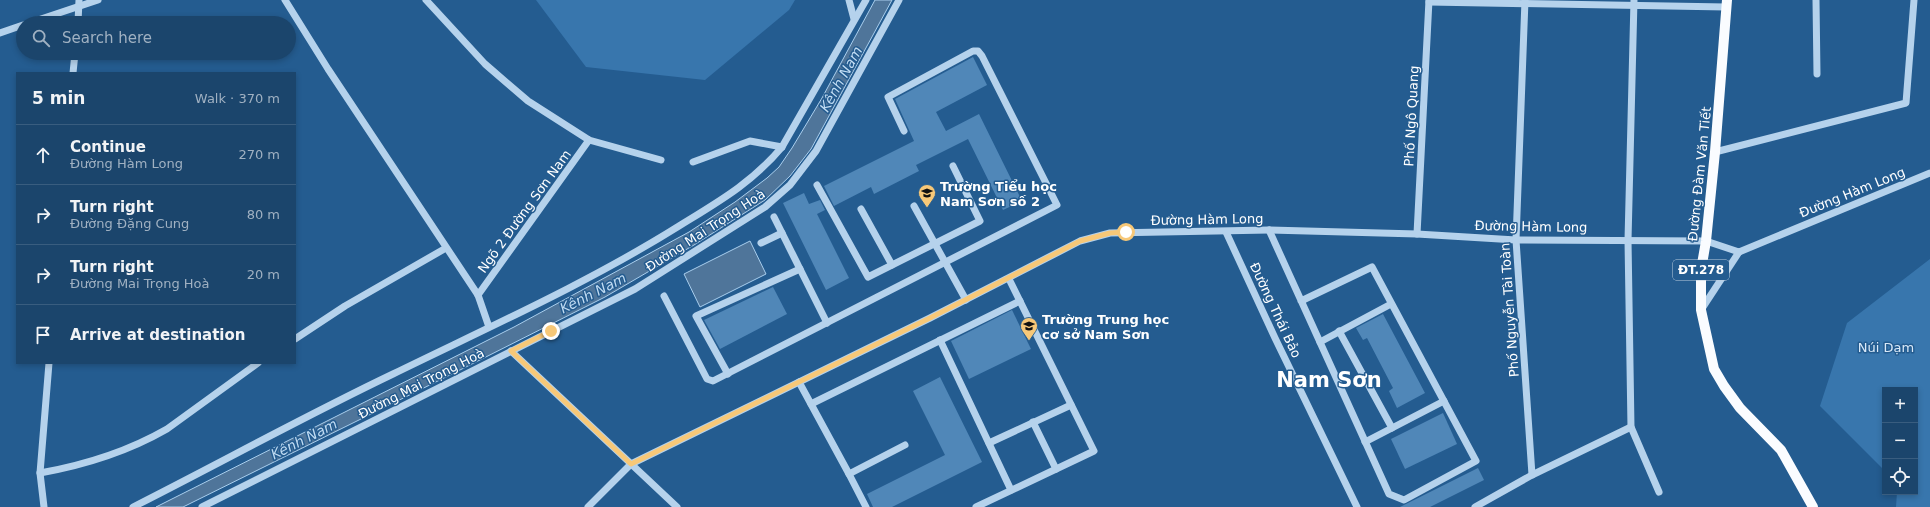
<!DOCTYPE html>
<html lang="en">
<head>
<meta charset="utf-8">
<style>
  :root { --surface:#1b456c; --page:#284f74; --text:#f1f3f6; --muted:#a0b1c2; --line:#395d7f }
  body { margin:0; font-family:"DejaVu Sans",sans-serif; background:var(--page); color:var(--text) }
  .controls { position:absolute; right:12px; bottom:12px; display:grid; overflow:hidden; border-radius:0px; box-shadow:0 2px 6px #0003 }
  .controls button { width:36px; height:36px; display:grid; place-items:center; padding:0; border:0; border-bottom:1px solid var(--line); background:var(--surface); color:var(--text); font:20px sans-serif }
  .stop { position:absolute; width:12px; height:12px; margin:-9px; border:3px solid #f7c878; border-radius:50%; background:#fff }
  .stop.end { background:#f7c878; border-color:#fff; box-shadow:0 1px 4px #0008 }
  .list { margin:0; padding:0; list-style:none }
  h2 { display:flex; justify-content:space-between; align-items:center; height:52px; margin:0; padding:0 16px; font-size:17px }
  h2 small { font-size:13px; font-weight:400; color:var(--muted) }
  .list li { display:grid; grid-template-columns:26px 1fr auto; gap:12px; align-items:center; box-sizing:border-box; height:60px; padding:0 16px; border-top:1px solid var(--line) }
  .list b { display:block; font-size:15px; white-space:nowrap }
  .list p { margin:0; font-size:13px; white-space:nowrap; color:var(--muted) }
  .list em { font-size:13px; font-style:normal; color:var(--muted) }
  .icon { flex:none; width:22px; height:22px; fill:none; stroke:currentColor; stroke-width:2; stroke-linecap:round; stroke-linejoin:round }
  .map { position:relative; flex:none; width:1930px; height:507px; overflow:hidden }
  .search { position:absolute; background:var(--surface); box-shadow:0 2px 6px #0003; left:16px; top:16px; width:280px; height:44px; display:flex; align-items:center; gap:10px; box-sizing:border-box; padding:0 14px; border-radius:22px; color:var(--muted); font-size:15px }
  .panel { position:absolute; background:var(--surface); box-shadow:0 2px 6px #0003; left:16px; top:72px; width:280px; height:292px; border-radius:0px }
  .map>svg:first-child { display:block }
  .green { fill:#3876ad }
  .water { fill:#4f759a; stroke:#a9ceed }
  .building { fill:#5087b8 }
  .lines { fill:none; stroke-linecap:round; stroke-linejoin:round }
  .minor { stroke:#b5d2ec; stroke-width:7 }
  .major { stroke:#fafcff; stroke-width:10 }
  .route { stroke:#f7c878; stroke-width:5 }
  .labels { text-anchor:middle; stroke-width:3; stroke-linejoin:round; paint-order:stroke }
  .shield { fill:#245c90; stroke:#bdcede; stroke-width:1 }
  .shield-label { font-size:12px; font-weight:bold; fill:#fff }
  .street-label { font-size:13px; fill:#fff; stroke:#245c90 }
  .poi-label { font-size:13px; font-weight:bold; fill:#fff; stroke:#245c90; text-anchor:start }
  .park-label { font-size:13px; fill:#daeaf9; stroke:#245c90 }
  .water-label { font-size:14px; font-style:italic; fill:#c1dcf3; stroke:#245c90 }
  .town-label { font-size:21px; font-weight:bold; fill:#fff; stroke:#245c90 }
</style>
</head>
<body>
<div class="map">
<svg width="1930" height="507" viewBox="0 0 1930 507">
  <rect width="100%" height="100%" fill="#245c90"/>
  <!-- green -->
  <g class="green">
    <path d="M536,0H795L789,10L705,80L586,67Z"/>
    <path d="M1930,259V507H1896L1897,492H1915V390H1885V471L1820,406L1847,323Z"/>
  </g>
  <!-- water -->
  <g class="water">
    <path d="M875,0H892L811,149L790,176L765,200L694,245L605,297L456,372L183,507H156L514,327L689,232L735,202L767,178L779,167L792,148L822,98Z"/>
    <path d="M750,241L766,274L700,307L684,274Z"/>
  </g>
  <!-- building -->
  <g class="building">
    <path d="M973,57L987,85L936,112L946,131L979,114L1022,201L1003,210L968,139L916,165L919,171L874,194L871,187L834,206L824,186L914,141L895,99Z"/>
    <path d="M804,193L809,204L820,200L825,210L817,214L849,278L826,290L783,203Z"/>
    <path d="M773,287L787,314L720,349L704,320Z"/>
    <path d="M1012,310L1031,349L969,379L951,341Z"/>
    <path d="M1383,314L1425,393L1397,408L1389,391L1393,388L1367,338L1363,340L1356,328Z"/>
    <path d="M940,377L982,462L892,507H873L867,494L945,455L913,391Z"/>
    <path d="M1443,413L1457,444L1405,469L1391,439Z"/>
    <path d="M1478,468L1484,480L1430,507H1400Z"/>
  </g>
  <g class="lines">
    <!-- minor -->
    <g class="minor">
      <path d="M285,0L328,69L478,295L489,327"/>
      <path d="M426,0L485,64L528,101L589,140L661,160"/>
      <path d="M849,0L854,19"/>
      <path d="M1525,0L1516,240L1532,475"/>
      <path d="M1634,0L1628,240L1631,427L1659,492"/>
      <path d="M1816,0L1817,74"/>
      <path d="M1429,2L1726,7"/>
      <path d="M29,23L98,0"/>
      <path d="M78,23L79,0"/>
      <path d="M0,33L23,25"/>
      <path d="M73,73L75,53"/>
      <path d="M1715,152L1906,103L1914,0"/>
      <path d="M693,162L750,141L782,147"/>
      <path d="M817,185L868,277L980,221L953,166"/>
      <path d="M914,206L966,300"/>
      <path d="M861,209L892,265"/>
      <path d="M774,217L827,323"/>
      <path d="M1269,230C1309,318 1349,406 1389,494L1404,500L1476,461L1372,267L1301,301"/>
      <path d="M1226,232L1275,338L1357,507"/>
      <path d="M1417,234L1429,0"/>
      <path d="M761,243L782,233"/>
      <path d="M478,295L589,140"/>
      <path d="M664,296L707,379L713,381L1057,205L982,56L978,51H973L888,97L904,131"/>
      <path d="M1701,310L1739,252"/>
      <path d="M1339,331L1392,428"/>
      <path d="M295,339L345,306L446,248"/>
      <path d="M940,340L1011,490"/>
      <path d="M1320,342L1391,304"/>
      <path d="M511,351L677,507"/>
      <path d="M728,374L696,316L800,269"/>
      <path d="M799,382L849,474L905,445"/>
      <path d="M811,404L1020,301"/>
      <path d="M1033,422L1056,469"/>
      <path d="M1365,442L1444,401"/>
      <path d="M989,443L1071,405"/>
      <path d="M40,473C85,465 127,452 167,429L258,363"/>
      <path d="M849,474L866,507"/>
      <path d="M44,507L40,473L49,363"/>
      <path d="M133,507C220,463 305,416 393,374C489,327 588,283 679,226C718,202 752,183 782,147L866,0"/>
      <path d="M202,507L635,289L765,207L790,185L816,151L899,0"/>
      <path d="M588,507L631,464L930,318L1080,241L1110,233L1269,230L1417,234L1516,240L1706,241L1739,252L1930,173"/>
      <path d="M976,507L1094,451L1009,279"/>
      <path d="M1475,507L1532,475L1631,427"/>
    </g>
    <!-- major -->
    <path class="major" d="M1727,0L1715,152L1706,241L1701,270V310L1714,369L1724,386L1740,408L1781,450L1813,507"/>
  </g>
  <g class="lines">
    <!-- route -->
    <path class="route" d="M551,331L511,351L631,464L930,318L1080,241L1110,233L1126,232"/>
  </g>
  <!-- icons -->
  <defs>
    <symbol id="school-pin" viewBox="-11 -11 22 30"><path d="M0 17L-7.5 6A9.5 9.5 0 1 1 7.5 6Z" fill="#f7c878" stroke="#245c90"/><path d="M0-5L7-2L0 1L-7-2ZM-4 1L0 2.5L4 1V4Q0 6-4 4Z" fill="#111"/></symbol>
  </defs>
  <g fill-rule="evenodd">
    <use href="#school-pin" x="917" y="183" width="20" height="27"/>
    <use href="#school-pin" x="1019" y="316" width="20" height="27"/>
  </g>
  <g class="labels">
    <!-- shield labels -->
    <rect class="shield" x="1673" y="260" width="56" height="20" rx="3"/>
    <g class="shield-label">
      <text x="1701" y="274">ĐT.278</text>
    </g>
    <!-- street labels -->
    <g class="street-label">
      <text transform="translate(1411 116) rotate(-87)" y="5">Phố Ngô Quang</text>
      <text transform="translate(1699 174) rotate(-84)" y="5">Đường Đàm Văn Tiết</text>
      <text transform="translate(1852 192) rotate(-22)" y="5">Đường Hàm Long</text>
      <text transform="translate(524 211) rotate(-54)" y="5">Ngõ 2 Đường Sơn Nam</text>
      <text transform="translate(1207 219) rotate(-1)" y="5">Đường Hàm Long</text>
      <text transform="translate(1531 226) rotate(1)" y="5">Đường Hàm Long</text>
      <text transform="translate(705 230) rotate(-33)" y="5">Đường Mai Trọng Hoà</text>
      <text transform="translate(1276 310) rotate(65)" y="5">Đường Thái Bảo</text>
      <text transform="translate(1509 310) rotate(-94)" y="5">Phố Nguyễn Tài Toàn</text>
      <text transform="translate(421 383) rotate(-27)" y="5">Đường Mai Trọng Hoà</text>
    </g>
    <!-- poi labels -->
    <g class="poi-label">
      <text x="940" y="191">Trường Tiểu học<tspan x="940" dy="15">Nam Sơn số 2</tspan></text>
      <text x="1042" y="324">Trường Trung học<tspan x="1042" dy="15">cơ sở Nam Sơn</tspan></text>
    </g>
    <!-- park labels -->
    <g class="park-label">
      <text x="1886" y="352">Núi Dạm</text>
    </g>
    <!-- water labels -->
    <g class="water-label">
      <text transform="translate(841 79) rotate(-61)" y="5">Kênh Nam</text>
      <text transform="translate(593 293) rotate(-27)" y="5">Kênh Nam</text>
      <text transform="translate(304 439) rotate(-27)" y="5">Kênh Nam</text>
    </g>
    <!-- town labels -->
    <g class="town-label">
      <text x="1329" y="387">Nam Sơn</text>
    </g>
  </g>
</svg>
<div class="controls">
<button>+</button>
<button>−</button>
<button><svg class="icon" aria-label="locate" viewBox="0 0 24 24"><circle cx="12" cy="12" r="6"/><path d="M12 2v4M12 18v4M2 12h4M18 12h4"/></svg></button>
</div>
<div class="stop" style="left:1126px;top:232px"></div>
<div class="stop end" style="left:551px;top:331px"></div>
<div class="search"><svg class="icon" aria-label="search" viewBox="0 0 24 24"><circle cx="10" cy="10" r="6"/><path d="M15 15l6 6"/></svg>Search here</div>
<section class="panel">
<h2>5 min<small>Walk · 370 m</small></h2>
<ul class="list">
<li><svg class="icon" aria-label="ahead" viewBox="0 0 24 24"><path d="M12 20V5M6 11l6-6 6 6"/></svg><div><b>Continue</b><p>Đường Hàm Long</p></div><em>270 m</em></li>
<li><svg class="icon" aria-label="right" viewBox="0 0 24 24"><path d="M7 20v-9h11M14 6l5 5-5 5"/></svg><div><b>Turn right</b><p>Đường Đặng Cung</p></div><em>80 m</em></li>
<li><svg class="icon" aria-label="right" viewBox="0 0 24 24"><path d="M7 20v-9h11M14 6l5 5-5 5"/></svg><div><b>Turn right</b><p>Đường Mai Trọng Hoà</p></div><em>20 m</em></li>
<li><svg class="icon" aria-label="arrive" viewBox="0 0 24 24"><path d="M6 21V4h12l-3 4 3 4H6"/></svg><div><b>Arrive at destination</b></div></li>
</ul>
</section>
</div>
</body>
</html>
